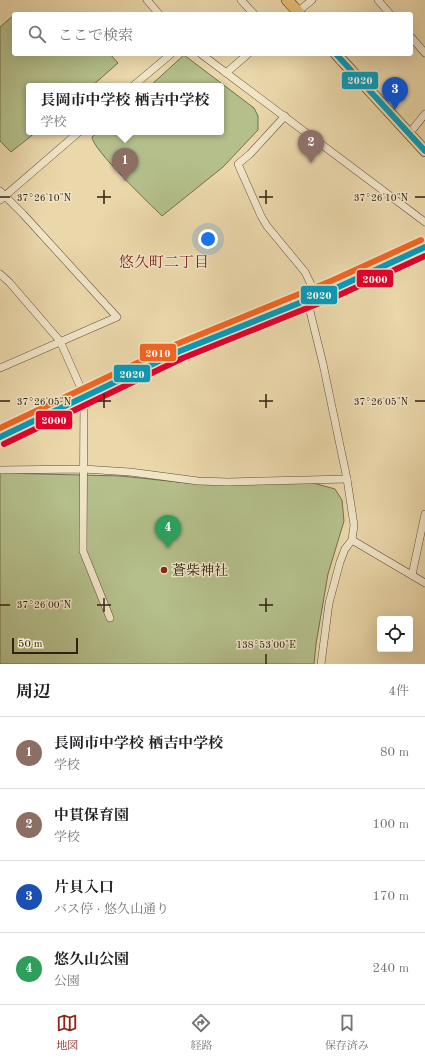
<!DOCTYPE html>
<html lang="ja">
<head>
<meta charset="utf-8">
<style>
  :root { --surface:#fff; --page:#f6f6f6; --text:#202124; --muted:#757577; --line:#e0e0e0; --accent:#8f2418 }
  body { margin:0; font-family:"Old Standard TT","Noto Serif JP",serif; background:var(--page); color:var(--text) }
  .controls { position:absolute; right:12px; bottom:12px; display:grid; overflow:hidden; border-radius:4px; box-shadow:0 4px 16px #0002 }
  .controls button { width:36px; height:36px; display:grid; place-items:center; padding:0; border:0; border-bottom:1px solid var(--line); background:var(--surface); color:var(--text); font:20px sans-serif }
  .scale { position:absolute; left:12px; bottom:10px; width:66px; box-sizing:border-box; padding-left:4px; border:2px solid #302212; border-top:0; font-size:11px; line-height:14px; white-space:nowrap; color:#302212; -webkit-text-stroke:3px #f1e5c8; paint-order:stroke }
  .you { position:absolute; left:208px; top:239px; width:14px; height:14px; margin:-10px; border:3px solid #fff; border-radius:50%; background:#1a73e8; box-shadow:0 0 0 6px #1a73e833 }
  .badge { display:grid; place-items:center; width:26px; height:26px; border-radius:50%; background:var(--accent); color:#fff; font-size:13px; font-weight:700 }
  .pin { position:absolute; translate:-50% -33px; filter:drop-shadow(0 1px 2px #0008) }
  .pin::after { content:''; position:absolute; top:21px; width:14px; height:12px; background:inherit; clip-path:polygon(0 0,100% 0,50% 100%) }
  .popup { position:absolute; left:26px; top:83px; width:198px; height:52px; box-sizing:border-box; display:grid; place-content:center; border-radius:4px; background:var(--surface); filter:drop-shadow(0 1px 3px #0005); font-size:13px; white-space:nowrap; color:var(--muted) }
  .popup b { font-size:15px; color:var(--text) }
  .popup::after { content:''; position:absolute; left:50%; top:100%; margin-left:-8px; border:8px solid transparent; border-top-color:var(--surface) }
  .list { margin:0; padding:0; list-style:none }
  h2 { display:flex; justify-content:space-between; align-items:center; height:52px; margin:0; padding:0 16px; font-size:17px }
  h2 small { font-size:13px; font-weight:400; color:var(--muted) }
  .list li { display:grid; grid-template-columns:26px 1fr auto; gap:12px; align-items:center; box-sizing:border-box; height:72px; padding:0 16px; border-top:1px solid var(--line) }
  .list b { display:block; font-size:15px; white-space:nowrap }
  .list p { margin:0; font-size:13px; white-space:nowrap; color:var(--muted) }
  .list em { font-size:13px; font-style:normal; color:var(--muted) }
  .icon { flex:none; width:22px; height:22px; fill:none; stroke:currentColor; stroke-width:2; stroke-linecap:round; stroke-linejoin:round }
  .map { position:relative; flex:none; width:425px; height:664px; overflow:hidden }
  .search { position:absolute; background:var(--surface); box-shadow:0 4px 16px #0002; left:12px; right:12px; top:12px; height:44px; display:flex; align-items:center; gap:10px; box-sizing:border-box; padding:0 14px; border-radius:4px; color:var(--muted); font-size:15px }
  .sheet { height:340px; background:var(--surface) }
  nav { display:flex; justify-content:space-around; align-items:center; box-sizing:border-box; height:56px; border-top:1px solid var(--line); background:var(--surface); font-size:11px; color:var(--muted) }
  nav a { display:grid; justify-items:center; gap:2px }
  nav .on { color:var(--accent) }
  .map>svg:first-child { display:block }
  .green { fill:#b4bf8b; stroke:#72704e }
  .lines { fill:none; stroke-linecap:round; stroke-linejoin:round }
  .minor-casing { stroke:#5e4f38; stroke-width:8 }
  .primary-casing { stroke:#302212; stroke-width:12 }
  .minor { stroke:#f1e5c8; stroke-width:7 }
  .primary { stroke:#e5bc75; stroke-width:11 }
  .bus-1-casing { stroke:#f1e5c8; stroke-width:9 }
  .bus-2-casing { stroke:#f1e5c8; stroke-width:9 }
  .bus-3-casing { stroke:#f1e5c8; stroke-width:9 }
  .bus-1 { stroke:#059cbb; stroke-width:6 }
  .bus-2 { stroke:#e4002b; stroke-width:6 }
  .bus-3 { stroke:#f26522; stroke-width:6 }
  .ticks { fill:none; stroke:#302212; stroke-width:1.5 }
  .poi-dot { fill:#8f2418; stroke:#f1e5c8; stroke-width:1.5 }
  .labels { text-anchor:middle; stroke-width:3; stroke-linejoin:round; paint-order:stroke }
  .poi-label { font-size:14px; fill:#302212; stroke:#f1e5c8; text-anchor:start }
  .neighbourhood-label { font-size:15px; fill:#7a1f14; stroke:#f1e5c8 }
  .ticks-label { font-size:10px; text-anchor:middle; fill:#302212; stroke:#f1e5c8; stroke-width:3; stroke-linejoin:round; paint-order:stroke }
  .line-badge { stroke:#f1e5c8; stroke-width:1.5 }
  .badge-label { font-size:11px; text-anchor:middle; font-weight:bold; fill:#fff }
</style>
</head>
<body>
<div class="map">
<svg width="425" height="664" viewBox="0 0 425 664">
  <rect width="100%" height="100%" fill="#ead7aa"/>
  <filter id="stains"><feTurbulence type="fractalNoise" baseFrequency=".005" numOctaves="4"/><feColorMatrix values="0 0 0 0 .2 0 0 0 0 .09 0 0 0 0 .02 0 0 0 .5 -.17"/></filter>
  <radialGradient id="worn" r=".72"><stop offset=".6" stop-color="#630" stop-opacity="0"/><stop offset="1" stop-color="#630" stop-opacity=".3"/></radialGradient>
  <!-- green -->
  <g class="green">
    <path d="M14,15V54H110L118,63L92,86H29V132H36L11,152L0,141V27Z"/>
    <path d="M184,55L254,108L258,116V130L223,167L162,216C150,204 92,149 92,137L98,132H221V86H150Z"/>
    <path d="M0,473L121,476L197,484L313,483L335,489L342,500L344,521L328,574L316,644L314,664H0Z"/>
  </g>
  <g class="lines">
    <defs>
      <g id="minor">
        <path d="M147,0L159,14"/>
        <path d="M241,0L254,14"/>
        <path d="M378,0L390,14"/>
        <path d="M295,14L312,0"/>
        <path d="M411,37L425,53"/>
        <path d="M201,54L425,222"/>
        <path d="M226,73L248,54"/>
        <path d="M133,86L171,54"/>
        <path d="M285,116L250,154L238,164L261,216L267,226L305,272L316,295"/>
        <path d="M409,134L425,114"/>
        <path d="M0,191L23,214L117,317L0,368"/>
        <path d="M0,200L79,132"/>
        <path d="M0,274L9,282L60,341L84,395L83,551L110,618"/>
        <path d="M307,299L323,364L347,479L354,525L352,540L345,549L340,562L329,603L321,664"/>
        <path d="M0,470L83,469L130,472L198,481L228,482L347,479"/>
        <path d="M352,540L425,583"/>
        <path d="M412,575L425,514"/>
      </g>
      <g id="primary">
        <path d="M287,0L300,14"/>
        <path d="M336,54L425,151"/>
        <path d="M0,437C59,407 119,378 180,351C261,316 346,288 425,247"/>
      </g>
    </defs>
    <!-- minor casing -->
    <use href="#minor" class="minor-casing"/>
    <!-- primary casing -->
    <use href="#primary" class="primary-casing"/>
    <!-- minor -->
    <use href="#minor" class="minor"/>
    <!-- primary -->
    <use href="#primary" class="primary"/>
    <defs>
      <g id="bus-1">
        <path d="M336,54L425,151"/>
        <path d="M0,437L180,351L334,289L425,247"/>
      </g>
      <path id="bus-2" d="M4,444L183,358L337,296L425,256"/>
      <path id="bus-3" d="M0,428L177,344L331,281L421,240"/>
    </defs>
    <!-- bus-1 casing -->
    <use href="#bus-1" class="bus-1-casing"/>
    <!-- bus-2 casing -->
    <use href="#bus-2" class="bus-2-casing"/>
    <!-- bus-3 casing -->
    <use href="#bus-3" class="bus-3-casing"/>
    <!-- bus-1 -->
    <use href="#bus-1" class="bus-1"/>
    <!-- bus-2 -->
    <use href="#bus-2" class="bus-2"/>
    <!-- bus-3 -->
    <use href="#bus-3" class="bus-3"/>
  </g>
  <!-- ticks -->
  <path class="ticks" d="M104,190V204M266,190V204M0,197H10M97,197H111M259,197H273M415,197H425M104,394V408M266,394V408M0,401H10M97,401H111M259,401H273M415,401H425M104,598V612M266,598V612M0,605H10M97,605H111M259,605H273M266,654V664"/>
  <!-- markers -->
  <circle class="poi-dot" cx="164" cy="570" r="4"/>
  <g class="labels">
    <!-- poi labels -->
    <g class="poi-label">
      <text x="172" y="575">蒼柴神社</text>
    </g>
    <!-- neighbourhood labels -->
    <g class="neighbourhood-label">
      <text x="164" y="267">悠久町二丁目</text>
    </g>
  </g>
  <g class="ticks-label">
    <text x="44" y="201">37°26'10"N</text>
    <text x="381" y="201">37°26'10"N</text>
    <text x="44" y="405">37°26'05"N</text>
    <text x="381" y="405">37°26'05"N</text>
    <text x="44" y="608">37°26'00"N</text>
    <text x="266" y="648">138°53'00"E</text>
  </g>
  <g class="line-badge">
    <rect x="341" y="71" width="38" height="19" rx="4" fill="#059cbb"/>
    <rect x="356" y="269" width="38" height="19" rx="4" fill="#e4002b"/>
    <rect x="300" y="285" width="38" height="20" rx="4" fill="#059cbb"/>
    <rect x="139" y="343" width="38" height="19" rx="4" fill="#f26522"/>
    <rect x="113" y="364" width="38" height="19" rx="4" fill="#059cbb"/>
    <rect x="35" y="410" width="38" height="20" rx="4" fill="#e4002b"/>
  </g>
  <g class="badge-label">
    <text x="360" y="84">2020</text>
    <text x="375" y="283">2000</text>
    <text x="319" y="299">2020</text>
    <text x="158" y="357">2010</text>
    <text x="132" y="378">2020</text>
    <text x="54" y="424">2000</text>
  </g>
  <rect width="100%" height="100%" filter="url(#stains)"/>
  <rect width="100%" height="100%" fill="url(#worn)"/>
</svg>
<div class="controls">
<button><svg class="icon" aria-label="locate" viewBox="0 0 24 24"><circle cx="12" cy="12" r="6"/><path d="M12 2v4M12 18v4M2 12h4M18 12h4"/></svg></button>
</div>
<div class="scale">50 m</div>
<div class="you"></div>
<div class="pin badge" style="left:125px;top:181px;background:#8d6e63">1</div>
<div class="popup"><b>長岡市中学校 栖吉中学校</b>学校</div>
<div class="pin badge" style="left:311px;top:163px;background:#8d6e63">2</div>
<div class="pin badge" style="left:395px;top:110px;background:#1a4fb4">3</div>
<div class="pin badge" style="left:168px;top:548px;background:#2e9e5b">4</div>
<div class="search"><svg class="icon" aria-label="search" viewBox="0 0 24 24"><circle cx="10" cy="10" r="6"/><path d="M15 15l6 6"/></svg>ここで検索</div>
</div>
<section class="sheet">
<h2>周辺<small>4件</small></h2>
<ul class="list">
<li><span class="badge" style="background:#8d6e63">1</span><div><b>長岡市中学校 栖吉中学校</b><p>学校</p></div><em>80 m</em></li>
<li><span class="badge" style="background:#8d6e63">2</span><div><b>中貫保育園</b><p>学校</p></div><em>100 m</em></li>
<li><span class="badge" style="background:#1a4fb4">3</span><div><b>片貝入口</b><p>バス停 · 悠久山通り</p></div><em>170 m</em></li>
<li><span class="badge" style="background:#2e9e5b">4</span><div><b>悠久山公園</b><p>公園</p></div><em>240 m</em></li>
</ul>
</section>
<nav>
<a class="on"><svg class="icon" aria-label="map" viewBox="0 0 24 24"><path d="M3 6l6-2 6 2 6-2v14l-6 2-6-2-6 2zM9 4v14M15 6v14"/></svg>地図</a>
<a><svg class="icon" aria-label="directions" viewBox="0 0 24 24"><path d="M12 3l9 9-9 9-9-9zM9 14v-3h6M13 9l2 2-2 2"/></svg>経路</a>
<a><svg class="icon" aria-label="saved" viewBox="0 0 24 24"><path d="M7 4h10v16l-5-4-5 4z"/></svg>保存済み</a>
</nav>
</body>
</html>
